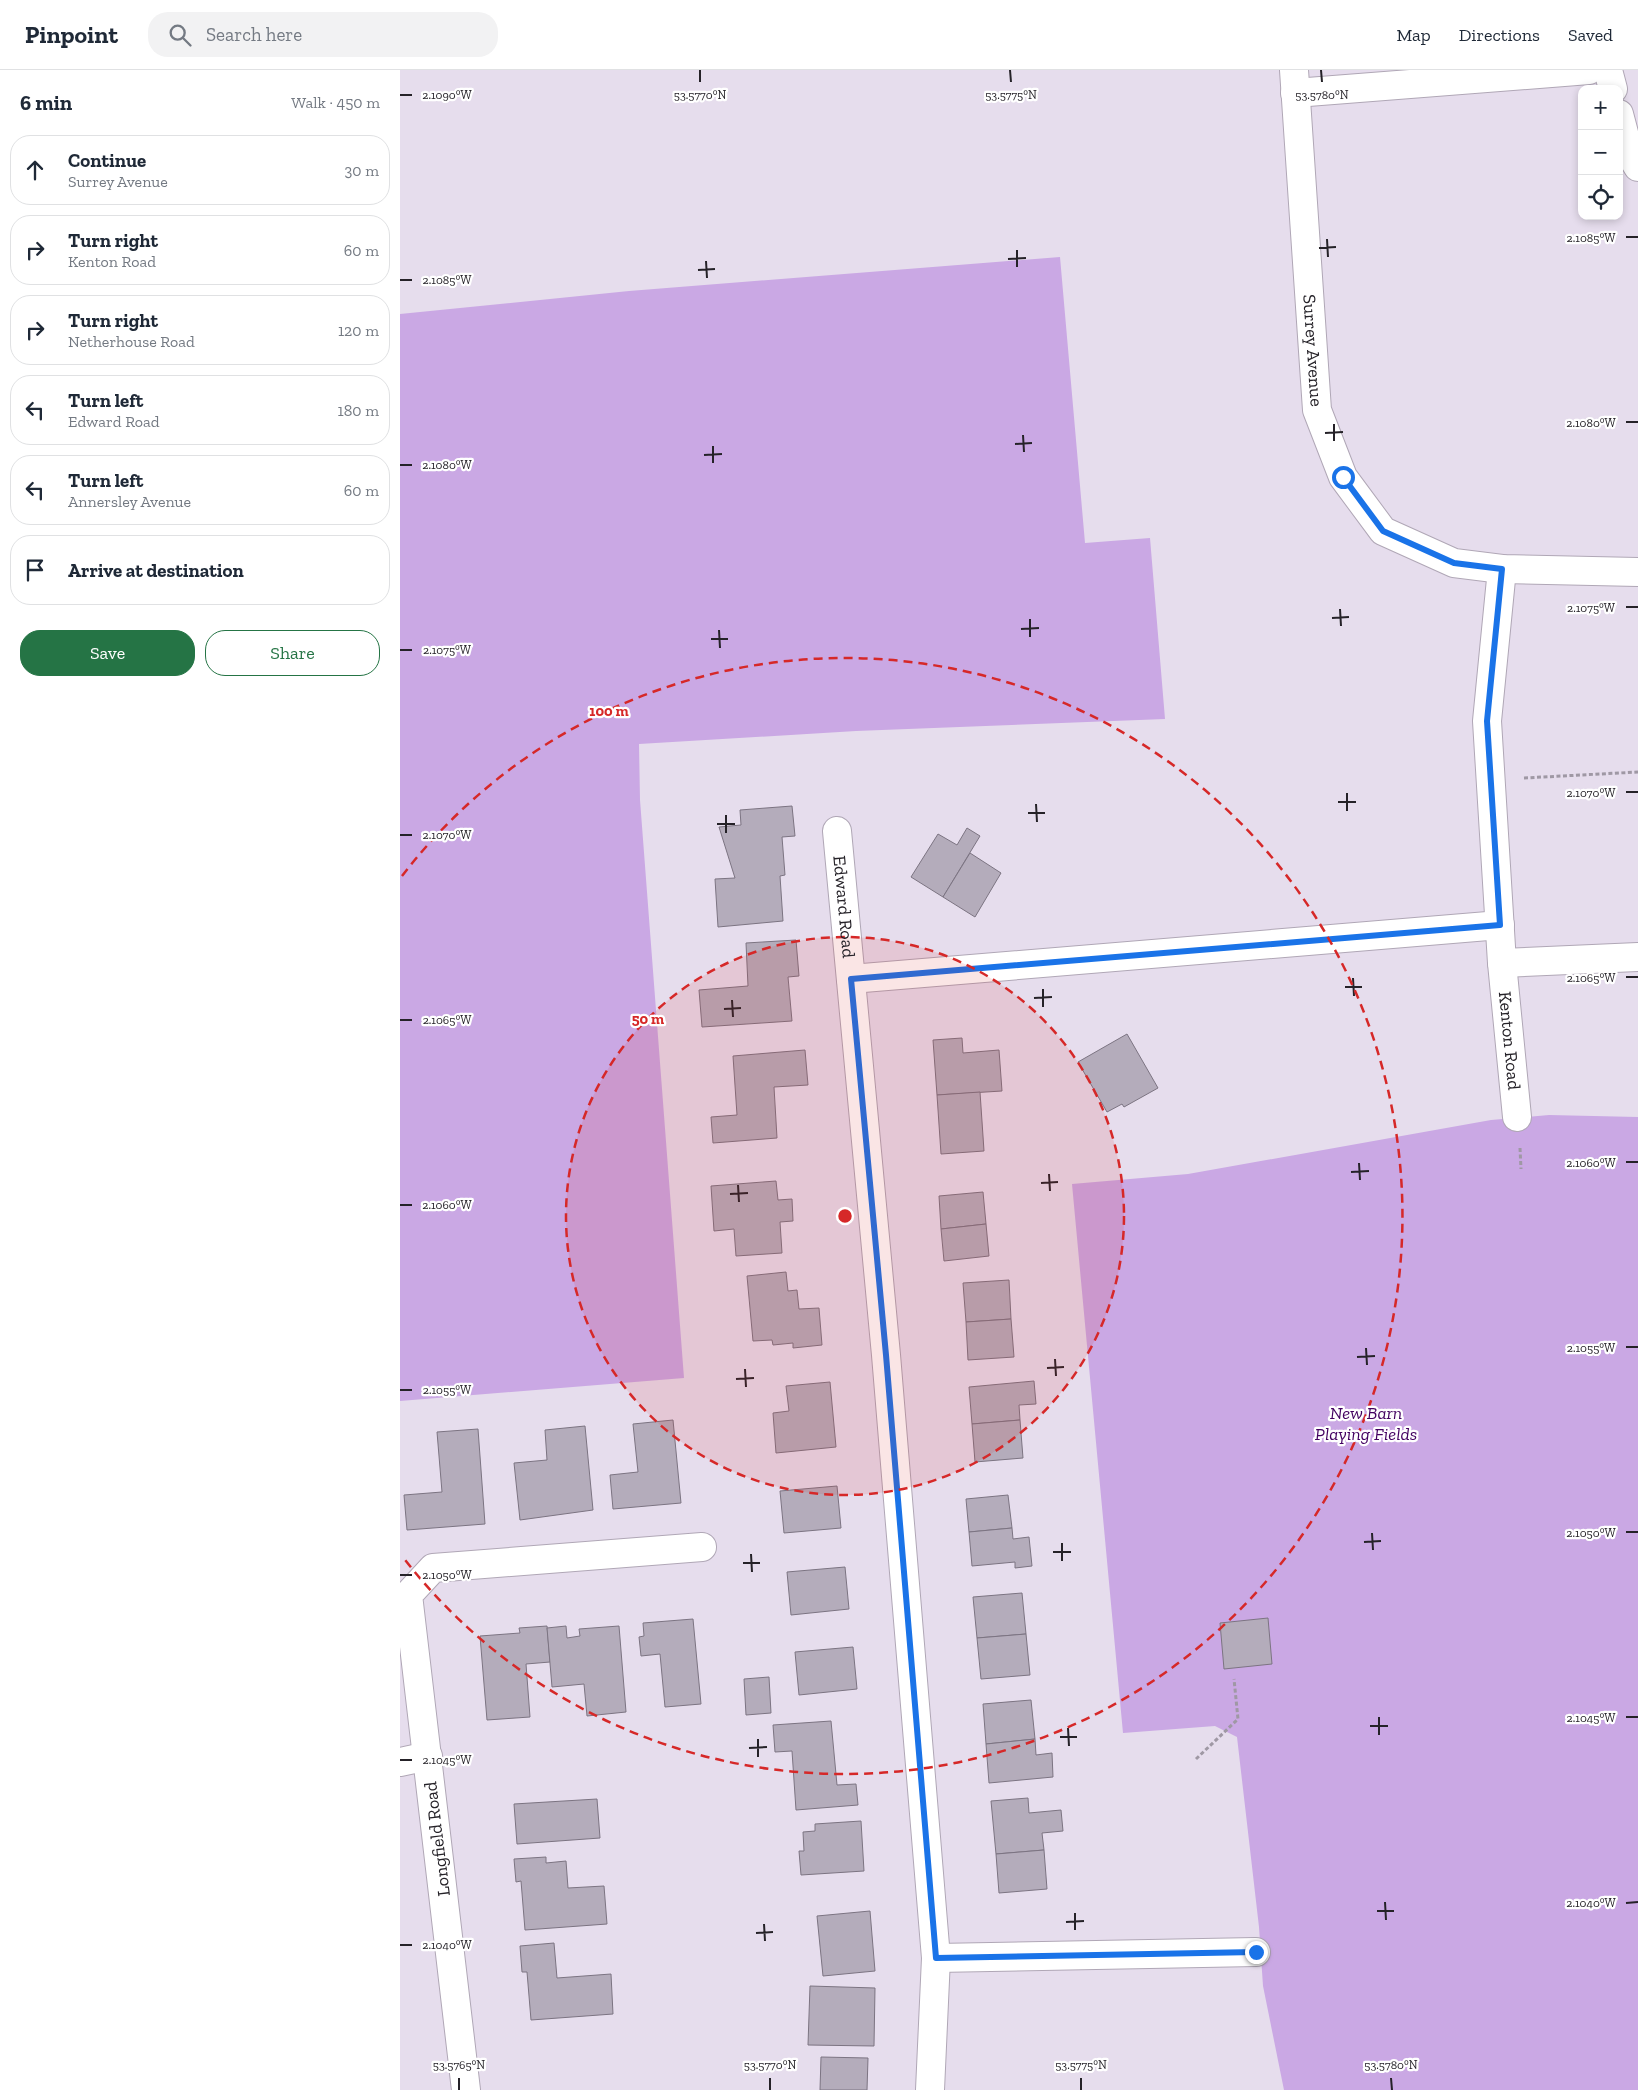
<!DOCTYPE html>
<html lang="en">
<head>
<meta charset="utf-8">
<style>
  :root { --surface:#fff; --page:#f2f2f3; --text:#1f2937; --muted:#747a83; --line:#e0e1e3; --accent:#257445 }
  body { margin:0; font-family:"Zilla Slab",serif; background:var(--page); color:var(--text) }
  .controls { position:absolute; right:15px; top:15px; display:grid; overflow:hidden; border-radius:10px; box-shadow:0 2px 8px #0003 }
  .controls button { width:45px; height:45px; display:grid; place-items:center; padding:0; border:0; border-bottom:1px solid var(--line); background:var(--surface); color:var(--text); font:25px sans-serif }
  .stop { position:absolute; width:15px; height:15px; margin:-11px; border:4px solid #1a73e8; border-radius:50%; background:#fff }
  .stop.end { background:#1a73e8; border-color:#fff; box-shadow:0 1px 5px #0008 }
  .list { margin:0; padding:0; list-style:none }
  h2 { display:flex; justify-content:space-between; align-items:center; height:65px; margin:0; padding:0 20px; font-size:21px }
  h2 small { font-size:16px; font-weight:400; color:var(--muted) }
  .list li { display:grid; grid-template-columns:32px 1fr auto; gap:15px; align-items:center; box-sizing:border-box; height:70px; margin:0 10px 10px; padding:0 10px; border:1px solid var(--line); border-radius:20px }
  .list b { display:block; font-size:19px; white-space:nowrap }
  .list p { margin:0; font-size:16px; white-space:nowrap; color:var(--muted) }
  .list em { font-size:16px; font-style:normal; color:var(--muted) }
  .actions { display:flex; gap:10px; padding:15px 20px }
  .actions a { flex:1; padding:11px 0; border:1px solid var(--accent); border-radius:20px; text-align:center; font-size:18px; color:var(--accent) }
  .actions .main { background:var(--accent); color:#fff }
  .icon { flex:none; width:28px; height:28px; fill:none; stroke:currentColor; stroke-width:2; stroke-linecap:round; stroke-linejoin:round }
  .map { position:relative; flex:none; width:1238px; height:2020px; overflow:hidden }
  header { display:flex; align-items:center; gap:30px; box-sizing:border-box; height:70px; padding:0 25px; background:var(--surface); border-bottom:1px solid var(--line) }
  header strong { font-size:24px }
  nav { display:flex; gap:28px; margin-inline-start:auto; font-size:18px }
  .search { width:350px; height:45px; background:var(--page); display:flex; align-items:center; gap:12px; box-sizing:border-box; padding:0 18px; border-radius:20px; color:var(--muted); font-size:19px }
  main { display:flex }
  aside { flex:1; background:var(--surface) }
  .map>svg:first-child { display:block }
  .green { fill:#caa8e4 }
  .building { fill:#b4acbb; stroke:#7c7482 }
  .lines { fill:none; stroke-linecap:round; stroke-linejoin:round }
  .minor-casing { stroke:#b0a7b6; stroke-width:30 }
  .path { stroke:#9f98a4; stroke-width:3; stroke-dasharray:4 2.5; stroke-linecap:butt }
  .minor { stroke:#fff; stroke-width:28 }
  .route { stroke:#1a73e8; stroke-width:6 }
  .ticks { fill:none; stroke:#252228; stroke-width:2 }
  .ring { fill:none; stroke:#d62828; stroke-width:2.5; stroke-dasharray:9 6 }
  .labels { text-anchor:middle; stroke-width:4.5; stroke-linejoin:round; paint-order:stroke }
  .street-label { font-size:18px; fill:#252228; stroke:#fff }
  .park-label { font-size:18px; font-style:italic; fill:#420060; stroke:#fff }
  .ticks-label { font-size:12px; text-anchor:middle; fill:#252228; stroke:#fff; stroke-width:4.5; stroke-linejoin:round; paint-order:stroke }
  .centre { fill:#d62828; stroke:#fff; stroke-width:2.5 }
  .ring-label { font-size:15px; text-anchor:middle; font-weight:bold; fill:#d62828; stroke:#fff; stroke-width:4.5; stroke-linejoin:round; paint-order:stroke }
</style>
</head>
<body>
<header>
<strong>Pinpoint</strong>
<div class="search"><svg class="icon" aria-label="search" viewBox="0 0 24 24"><circle cx="10" cy="10" r="6"/><path d="M15 15l6 6"/></svg>Search here</div>
<nav><a>Map</a><a>Directions</a><a>Saved</a></nav>
</header>
<main>
<aside>
<h2>6 min<small>Walk · 450 m</small></h2>
<ul class="list">
<li><svg class="icon" aria-label="ahead" viewBox="0 0 24 24"><path d="M12 20V5M6 11l6-6 6 6"/></svg><div><b>Continue</b><p>Surrey Avenue</p></div><em>30 m</em></li>
<li><svg class="icon" aria-label="right" viewBox="0 0 24 24"><path d="M7 20v-9h11M14 6l5 5-5 5"/></svg><div><b>Turn right</b><p>Kenton Road</p></div><em>60 m</em></li>
<li><svg class="icon" aria-label="right" viewBox="0 0 24 24"><path d="M7 20v-9h11M14 6l5 5-5 5"/></svg><div><b>Turn right</b><p>Netherhouse Road</p></div><em>120 m</em></li>
<li><svg class="icon" aria-label="left" viewBox="0 0 24 24"><path d="M17 20v-9H6M10 6l-5 5 5 5"/></svg><div><b>Turn left</b><p>Edward Road</p></div><em>180 m</em></li>
<li><svg class="icon" aria-label="left" viewBox="0 0 24 24"><path d="M17 20v-9H6M10 6l-5 5 5 5"/></svg><div><b>Turn left</b><p>Annersley Avenue</p></div><em>60 m</em></li>
<li><svg class="icon" aria-label="arrive" viewBox="0 0 24 24"><path d="M6 21V4h12l-3 4 3 4H6"/></svg><div><b>Arrive at destination</b></div></li>
</ul>
<div class="actions"><a class="main">Save</a><a>Share</a></div>
</aside>
<div class="map">
<svg width="1238" height="2020" viewBox="0 0 1238 2020">
  <rect width="100%" height="100%" fill="#e6dded"/>
  <!-- green -->
  <g class="green">
    <path d="M660,187L685,473L750,468L765,649L456,661L239,674L240,730L284,1308L0,1331V244L229,221Z"/>
    <path d="M1149,1045L1238,1047V2020H884L863,1916L859,1857L837,1667L815,1656L723,1663L672,1114L788,1104L1091,1050Z"/>
  </g>
  <!-- building -->
  <g class="building">
    <path d="M392,736L395,766L382,767L385,805L380,806L383,851L318,857L315,809L335,808L319,757L341,755L340,740Z"/>
    <path d="M567,758L580,766L543,827L511,807L538,764L557,775Z"/>
    <path d="M570,783L601,803L575,847L543,827Z"/>
    <path d="M396,870L399,906L388,907L392,951L302,957L299,920L348,916L346,873Z"/>
    <path d="M727,964L758,1018L724,1037L722,1034L707,1042L678,992Z"/>
    <path d="M562,968L563,983L599,980L602,1021L537,1025L533,970Z"/>
    <path d="M405,980L408,1015L374,1017L377,1068L313,1073L311,1047L337,1045L333,986Z"/>
    <path d="M580,1022L584,1081L541,1084L537,1025Z"/>
    <path d="M376,1111L378,1130L392,1129L393,1151L380,1152L382,1183L336,1186L334,1159L314,1161L311,1116Z"/>
    <path d="M583,1122L586,1154L541,1159L539,1126Z"/>
    <path d="M586,1154L589,1186L544,1191L541,1159Z"/>
    <path d="M386,1202L388,1221L397,1220L399,1239L419,1238L422,1275L393,1278V1273L373,1275L372,1270L353,1271L347,1206Z"/>
    <path d="M609,1210L611,1249L566,1252L563,1213Z"/>
    <path d="M611,1249L614,1287L568,1290L566,1252Z"/>
    <path d="M634,1311L636,1334L619,1335L620,1350L572,1354L569,1317Z"/>
    <path d="M430,1312L436,1377L376,1383L373,1343L389,1341L386,1316Z"/>
    <path d="M273,1350L281,1433L213,1439L210,1405L238,1402L233,1354Z"/>
    <path d="M620,1350L623,1388L575,1392L572,1354Z"/>
    <path d="M185,1356L193,1440L120,1450L114,1393L147,1390L145,1360Z"/>
    <path d="M78,1359L85,1454L7,1460L4,1425L42,1422L37,1362Z"/>
    <path d="M437,1416L441,1458L384,1463L380,1421Z"/>
    <path d="M608,1425L612,1458L569,1462L566,1429Z"/>
    <path d="M612,1458L613,1469L629,1467L632,1496L615,1498V1492L572,1496L569,1462Z"/>
    <path d="M445,1497L449,1539L391,1545L387,1502Z"/>
    <path d="M622,1523L626,1564L577,1568L573,1527Z"/>
    <path d="M868,1548L872,1594L824,1599L820,1553Z"/>
    <path d="M293,1549L301,1634L265,1637L260,1584L241,1586L239,1567L244,1566L243,1553Z"/>
    <path d="M147,1556L150,1592L126,1594L130,1647L87,1650L80,1566L120,1563L119,1558Z"/>
    <path d="M166,1556L167,1568L180,1566L179,1559L219,1556L226,1642L187,1646L184,1614L152,1617L147,1558Z"/>
    <path d="M626,1564L630,1605L581,1609L577,1568Z"/>
    <path d="M453,1577L457,1619L399,1625L395,1582Z"/>
    <path d="M369,1607L371,1643L346,1645L344,1609Z"/>
    <path d="M631,1630L635,1669L586,1674L583,1634Z"/>
    <path d="M431,1651L437,1715L456,1714L458,1735L396,1740L392,1681L375,1682L373,1655Z"/>
    <path d="M635,1669L636,1685L652,1683L653,1707L589,1713L586,1674Z"/>
    <path d="M628,1728L629,1743L661,1740L663,1761L642,1763L644,1780L596,1784L591,1731Z"/>
    <path d="M197,1729L200,1768L117,1774L114,1734Z"/>
    <path d="M461,1751L464,1801L401,1805L399,1781H404L403,1762L415,1761V1754Z"/>
    <path d="M644,1780L647,1819L599,1823L596,1784Z"/>
    <path d="M146,1787V1793L166,1791L168,1818L204,1816L207,1854L125,1860L121,1811L116,1812L114,1789Z"/>
    <path d="M470,1841L475,1901L423,1906L417,1846Z"/>
    <path d="M154,1873L157,1908L211,1904L213,1944L131,1950L127,1902H122L120,1876Z"/>
    <path d="M410,1916L475,1918L474,1976L408,1975Z"/>
    <path d="M421,1987L468,1988L467,2020H420Z"/>
  </g>
  <g class="lines">
    <defs>
      <g id="minor">
        <path id="s1" d="M894,0L917,340L943,407L983,461L1054,493L1102,499L1238,502"/>
        <path d="M1208,0L1213,19"/>
        <path d="M895,23L1189,0"/>
        <path d="M1219,44L1229,82L1238,97"/>
        <path d="M1102,499L1087,651L1102,893L1238,887"/>
        <path id="s2" d="M437,761L486,1285L536,1888L530,2020"/>
        <path id="s3" d="M1102,893L1117,1047"/>
        <path d="M451,909L1100,855"/>
        <path d="M0,1692L28,1686"/>
        <path d="M536,1888L856,1882"/>
        <path d="M66,2020L8,1525L33,1498L302,1477"/>
      </g>
    </defs>
    <!-- minor casing -->
    <use href="#minor" class="minor-casing"/>
    <!-- path -->
    <g class="path">
      <path d="M1124,708L1238,702"/>
      <path d="M1120,1078L1121,1099"/>
      <path d="M796,1689L838,1649L834,1609"/>
    </g>
    <!-- minor -->
    <use href="#minor" class="minor"/>
  </g>
  <g class="lines">
    <!-- route -->
    <path class="route" d="M856,1882L536,1888L486,1285L451,909L1100,855L1087,651L1102,499L1054,493L983,461L943,407"/>
  </g>
  <!-- ticks -->
  <path class="ticks" d="M300,0V12M610,0L611,12M921,0L922,12M0,25H12M1226,167H1238M927,169L928,187M919,178L936,177M617,180V197M608,189L626,188M306,191L307,208M298,200L315,199M0,210H12M1226,352H1238M934,354V371M925,363L943,362M623,365L624,382M615,374L632,373M313,376V393M304,385L322,384M0,395H12M1226,537H1238M940,539L941,556M932,548L949,547M630,549V567M621,559L639,558M319,560L320,578M311,569H328M0,580H12M1226,722H1238M947,723V741M938,732H956M636,734L637,752M628,743H645M326,745V763M317,754H335M0,765H12M1226,907H1238M953,908L954,926M945,917H962M643,919V937M634,928L652,927M332,930L333,947M324,939L341,938M0,950H12M1226,1092H1238M959,1093L960,1110M951,1102L969,1101M649,1104L650,1121M641,1113L658,1112M338,1115L339,1132M330,1124L348,1123M0,1135H12M1226,1277H1238M966,1278L967,1295M957,1287L975,1286M655,1289L656,1306M647,1298L664,1297M345,1299L346,1317M336,1309L354,1308M0,1320H12M1226,1462H1238M972,1463L973,1480M964,1472L981,1471M662,1473V1491M653,1482H671M351,1484L352,1502M343,1493H360M0,1505H12M979,1647V1665M1226,1647H1238M970,1656H988M668,1658L669,1676M660,1667H677M358,1669V1687M349,1678L367,1677M0,1690H12M985,1832L986,1850M1226,1833L1238,1832M977,1841H994M675,1843V1860M666,1852L684,1851M364,1854L365,1871M356,1863L373,1862M0,1875H12M59,2008V2020M370,2008V2020M681,2008V2020M991,2008L992,2020"/>
  <!-- distance rings -->
  <circle cx="445" cy="1146" r="279" fill="#d62828" fill-opacity=".12"/>
  <g class="ring">
    <circle cx="445" cy="1146" r="279"/>
    <path d="M2 806A558 558 0 1 1 2 1486"/>
  </g>
  <g class="labels">
    <!-- street labels -->
    <g class="street-label">
      <text dy="6" stroke="none"><textPath href="#s1" startOffset="281">Surrey Avenue</textPath></text>
      <text dy="6" stroke="none"><textPath href="#s2" startOffset="76">Edward Road</textPath></text>
      <text dy="6" stroke="none"><textPath href="#s3" startOffset="78">Kenton Road</textPath></text>
      <text transform="translate(37 1769) rotate(-97)" y="6">Longfield Road</text>
    </g>
    <!-- park labels -->
    <g class="park-label">
      <text x="966" y="1349">New Barn<tspan x="966" dy="21">Playing Fields</tspan></text>
    </g>
  </g>
  <g class="ticks-label">
    <text x="47" y="29">2.1090°W</text>
    <text x="300" y="29">53.5770°N</text>
    <text x="611" y="29">53.5775°N</text>
    <text x="922" y="29">53.5780°N</text>
    <text x="1191" y="172">2.1085°W</text>
    <text x="47" y="214">2.1085°W</text>
    <text x="1191" y="357">2.1080°W</text>
    <text x="47" y="399">2.1080°W</text>
    <text x="1191" y="542">2.1075°W</text>
    <text x="47" y="584">2.1075°W</text>
    <text x="1191" y="727">2.1070°W</text>
    <text x="47" y="769">2.1070°W</text>
    <text x="1191" y="912">2.1065°W</text>
    <text x="47" y="954">2.1065°W</text>
    <text x="1191" y="1097">2.1060°W</text>
    <text x="47" y="1139">2.1060°W</text>
    <text x="1191" y="1282">2.1055°W</text>
    <text x="47" y="1324">2.1055°W</text>
    <text x="1191" y="1467">2.1050°W</text>
    <text x="47" y="1509">2.1050°W</text>
    <text x="1191" y="1652">2.1045°W</text>
    <text x="47" y="1694">2.1045°W</text>
    <text x="1191" y="1837">2.1040°W</text>
    <text x="47" y="1879">2.1040°W</text>
    <text x="59" y="1999">53.5765°N</text>
    <text x="370" y="1999">53.5770°N</text>
    <text x="681" y="1999">53.5775°N</text>
    <text x="991" y="1999">53.5780°N</text>
  </g>
  <circle cx="445" cy="1146" r="8" class="centre"/>
  <g class="ring-label">
    <text x="209" y="646">100 m</text>
    <text x="248" y="954">50 m</text>
  </g>
</svg>
<div class="controls">
<button>+</button>
<button>−</button>
<button><svg class="icon" aria-label="locate" viewBox="0 0 24 24"><circle cx="12" cy="12" r="6"/><path d="M12 2v4M12 18v4M2 12h4M18 12h4"/></svg></button>
</div>
<div class="stop" style="left:943px;top:407px"></div>
<div class="stop end" style="left:856px;top:1882px"></div>
</div>
</main>
</body>
</html>
